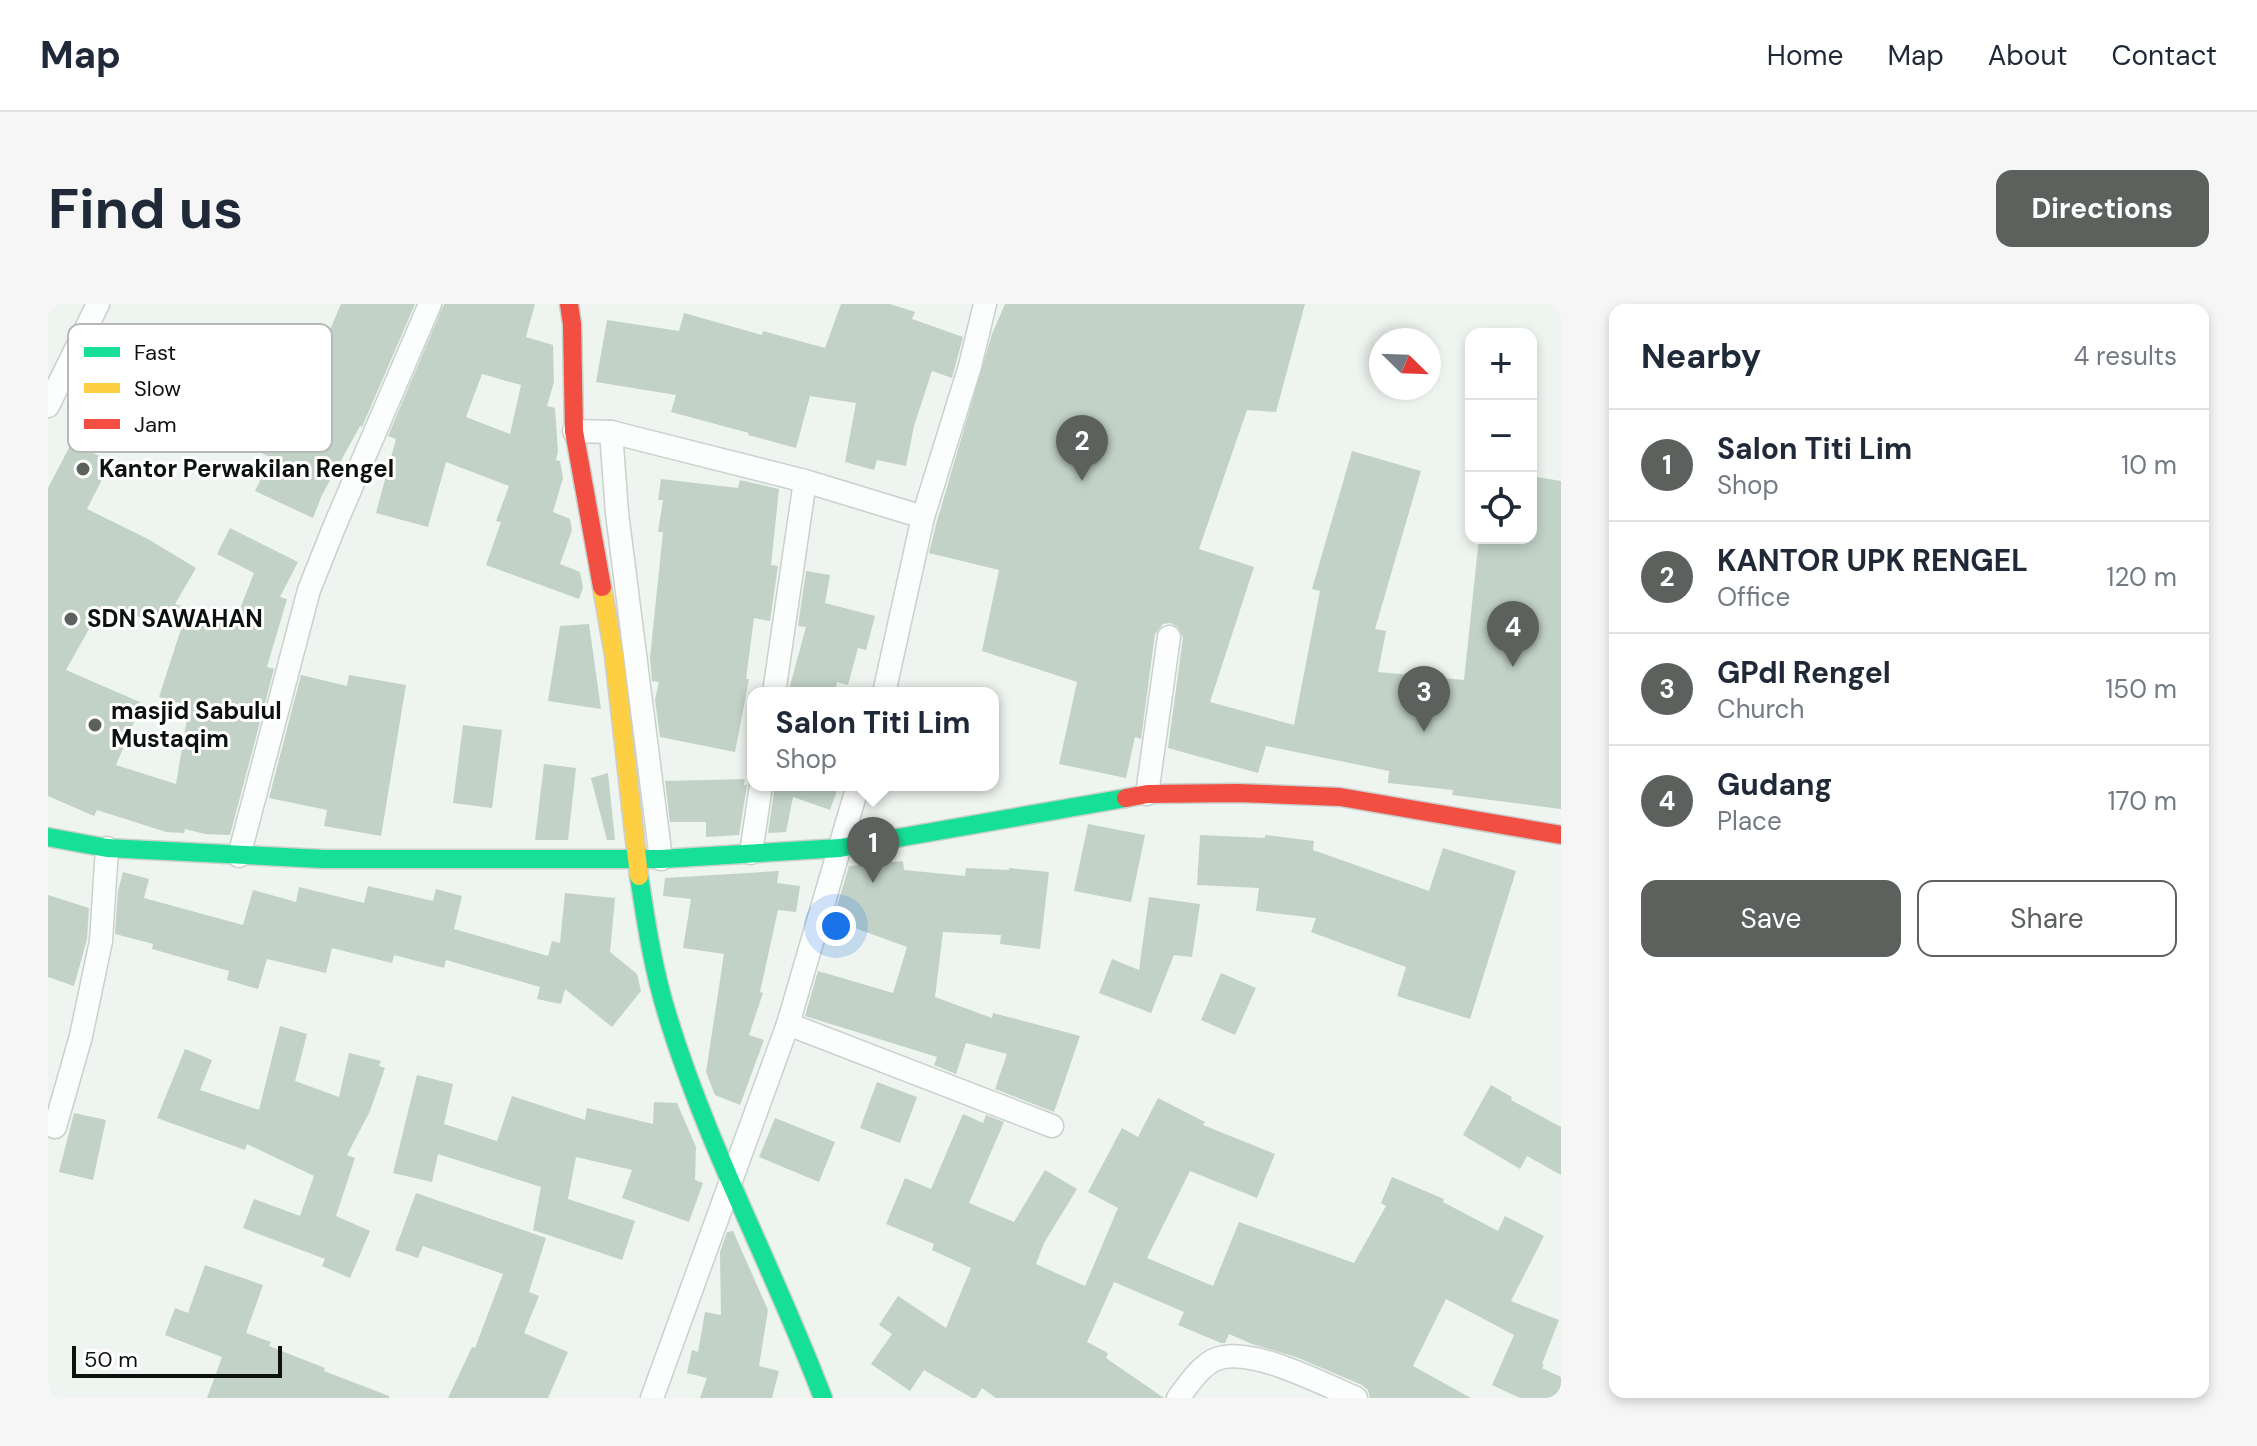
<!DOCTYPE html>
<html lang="en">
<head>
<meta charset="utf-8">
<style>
  :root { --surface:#fff; --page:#f6f6f7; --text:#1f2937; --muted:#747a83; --line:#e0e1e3; --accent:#5c615d }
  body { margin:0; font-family:"DM Sans",sans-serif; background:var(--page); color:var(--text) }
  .controls { position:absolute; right:24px; top:24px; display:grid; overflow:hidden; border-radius:16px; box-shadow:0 4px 12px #0003 }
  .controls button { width:72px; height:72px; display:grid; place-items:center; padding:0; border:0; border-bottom:2px solid var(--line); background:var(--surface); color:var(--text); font:40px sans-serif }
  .compass { position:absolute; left:1321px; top:24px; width:72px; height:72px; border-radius:50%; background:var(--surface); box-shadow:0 4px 12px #0003; rotate:113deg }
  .scale { position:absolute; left:24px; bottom:20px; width:210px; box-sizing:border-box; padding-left:8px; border:4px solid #0e120f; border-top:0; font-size:22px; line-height:28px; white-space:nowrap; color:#0e120f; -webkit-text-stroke:6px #fff; paint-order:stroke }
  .you { position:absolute; left:788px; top:622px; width:28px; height:28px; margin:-20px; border:6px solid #fff; border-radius:50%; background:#1a73e8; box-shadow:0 0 0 12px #1a73e833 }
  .badge { display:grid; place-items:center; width:52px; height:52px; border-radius:50%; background:var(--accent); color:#fff; font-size:26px; font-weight:700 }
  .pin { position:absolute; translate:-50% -66px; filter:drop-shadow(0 2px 4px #0008) }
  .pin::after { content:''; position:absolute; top:42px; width:28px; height:24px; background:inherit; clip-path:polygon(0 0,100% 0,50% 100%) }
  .popup { position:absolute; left:699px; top:383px; width:252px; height:104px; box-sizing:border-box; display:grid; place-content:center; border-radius:16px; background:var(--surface); filter:drop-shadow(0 2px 6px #0005); font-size:26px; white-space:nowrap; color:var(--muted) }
  .popup b { font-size:30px; color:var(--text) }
  .popup::after { content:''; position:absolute; left:50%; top:100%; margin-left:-16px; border:16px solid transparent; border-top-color:var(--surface) }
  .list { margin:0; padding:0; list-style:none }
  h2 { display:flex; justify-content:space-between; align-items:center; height:104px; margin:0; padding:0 32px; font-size:34px }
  h2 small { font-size:26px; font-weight:400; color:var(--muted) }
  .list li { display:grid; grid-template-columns:52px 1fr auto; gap:24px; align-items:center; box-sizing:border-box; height:112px; padding:0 32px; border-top:2px solid var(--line) }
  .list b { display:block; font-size:30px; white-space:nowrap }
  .list p { margin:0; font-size:26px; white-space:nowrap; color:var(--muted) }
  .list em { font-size:26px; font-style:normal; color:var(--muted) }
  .actions { display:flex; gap:16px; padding:24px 32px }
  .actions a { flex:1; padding:18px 0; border:2px solid var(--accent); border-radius:16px; text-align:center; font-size:28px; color:var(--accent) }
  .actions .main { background:var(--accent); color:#fff }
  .icon { flex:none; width:44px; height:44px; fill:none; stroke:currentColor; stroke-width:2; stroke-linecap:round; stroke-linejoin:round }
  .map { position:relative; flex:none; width:1513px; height:1094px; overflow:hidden; border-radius:16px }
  header { display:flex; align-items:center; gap:48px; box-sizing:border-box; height:112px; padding:0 40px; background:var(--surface); border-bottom:2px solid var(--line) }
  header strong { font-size:38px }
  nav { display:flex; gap:44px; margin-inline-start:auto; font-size:28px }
  .intro { display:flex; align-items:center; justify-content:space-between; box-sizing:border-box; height:192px; padding:0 48px }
  h1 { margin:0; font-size:56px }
  .button { padding:20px 36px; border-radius:16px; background:var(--accent); color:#fff; font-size:28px; font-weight:700 }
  main { display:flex; gap:48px; padding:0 48px }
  aside { flex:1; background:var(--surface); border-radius:16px; box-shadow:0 4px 12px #0003 }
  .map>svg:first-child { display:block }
  .building { fill:#c2d2c7; fill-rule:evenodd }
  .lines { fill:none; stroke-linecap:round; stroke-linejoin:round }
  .street-casing { stroke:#cad0cc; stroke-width:25 }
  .fast-casing { stroke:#cad0cc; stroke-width:21 }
  .slow-casing { stroke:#cad0cc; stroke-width:21 }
  .jam-casing { stroke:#cad0cc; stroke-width:21 }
  .street { stroke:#fcfdfd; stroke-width:22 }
  .fast { stroke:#16e098; stroke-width:18 }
  .slow { stroke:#ffcf43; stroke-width:18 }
  .jam { stroke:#f24e42; stroke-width:18 }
  .poi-dot { fill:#5c615d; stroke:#fff; stroke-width:3 }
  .labels { text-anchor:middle; stroke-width:6; stroke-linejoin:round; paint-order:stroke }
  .poi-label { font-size:24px; font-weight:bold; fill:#0e120f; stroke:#fff; text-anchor:start }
  .key { fill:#fff; stroke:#b7b8b7; stroke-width:2 }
  .key-label { font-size:22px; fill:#0e120f }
</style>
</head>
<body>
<header>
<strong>Map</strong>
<nav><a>Home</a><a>Map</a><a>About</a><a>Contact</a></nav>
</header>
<div class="intro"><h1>Find us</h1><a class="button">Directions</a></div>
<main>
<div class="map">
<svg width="1513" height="1094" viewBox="0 0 1513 1094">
  <rect width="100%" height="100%" fill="#eef4ef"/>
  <!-- building -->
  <g class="building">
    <path d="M293,0H367L314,123L312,122L274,191L265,214L207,187L223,154L170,125L199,73L190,68L200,48L251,73L253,69L255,70L272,33L278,35Z"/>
    <path d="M396,0H487L478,33L505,41L506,78L499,102L507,104L510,148L508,156L512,157L515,174L505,208L522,215L524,226L512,260L532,268L535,284L531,295L438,261L453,218L448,217L461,182L398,158L380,223L328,209L348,135L340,132ZM434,70L473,81L462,130L418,113Z"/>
    <path d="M793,0H842L867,8L864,15L915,33L904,74L884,67L866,122L858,162L829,156L826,166L797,158L808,99L762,92L748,144L700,131L701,129L623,108L628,91L548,78L559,16L631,27L636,9L714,31L715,27L777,44Z"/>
    <path d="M957,0H1257L1228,108L1199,106L1151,245L1206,263L1162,398L1246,421L1272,287L1264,285L1304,147L1373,167L1327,325L1338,327L1330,368L1416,376L1431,234H1483V172L1513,177V505L1404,491L1405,486L1340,479L1341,467L1218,442L1210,469L1120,444L1135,334L1130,323L1122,319L1115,320L1107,330L1093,435L1087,433L1078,474L1011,460L1029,378L934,347L951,266L881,249L889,217L944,30Z"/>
    <path d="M24,138L63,158L39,205L100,235L148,264L127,300L178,315L179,312L188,315L206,269L169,250L182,224L250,258L232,293L239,295L219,363L226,365L182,531L157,530L137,525L136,529L118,528L49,506L46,512L0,492V184ZM54,302L133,325L111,393L141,402L128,480L68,461L94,399L18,366Z"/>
    <path d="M613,175L690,184L692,176L731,185L723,261L730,262L722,317L706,314L698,375H701L687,448L612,433L607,396L611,378L604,377L602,354L615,228H610L615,196H610Z"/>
    <path d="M758,267L782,271L777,299L827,312L818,346L810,344L800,381L789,378L787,389H740L758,323L750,322Z"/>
    <path d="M541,320L553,405L500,397L512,322Z"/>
    <path d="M253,371L299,382L301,371L358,381L333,532L276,522L279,506L221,494Z"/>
    <path d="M415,421L454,426L444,504L405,499Z"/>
    <path d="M496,460L528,464L520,536H487Z"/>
    <path d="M560,469L567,536H559L543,474Z"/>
    <path d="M697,475L696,481H699L691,531L658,533V518H622L617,477Z"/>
    <path d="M727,481H791L782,506L745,493L738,528L720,529Z"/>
    <path d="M1040,520L1097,531L1083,598L1026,587Z"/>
    <path d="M1152,531L1217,534V531L1266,537L1265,546L1381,587L1395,544L1468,567L1422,715L1349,692L1358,663L1263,628L1268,614L1208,607L1211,584L1149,581Z"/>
    <path d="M855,557L856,566L917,572L918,564L961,566V564L1001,568L992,645L952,640L953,631L895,628L887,693L944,714L945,709L1032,732L1006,808L947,785L959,750L918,739L908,770L886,761L889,753L757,712L770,667L845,689L859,643L785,616L801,562Z"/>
    <path d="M731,567L729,579L752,582L748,608L730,606L712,688L715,689L701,731L716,736L692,801L667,791L658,768L676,650L635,644L643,595L615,592L617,574Z"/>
    <path d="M75,568L101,575L96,594L195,621L205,586L248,598L251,583L316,599L320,582L385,597L388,585L414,592L406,625L500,652L504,637L512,639L517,589L567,594L562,648L589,670L593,687L564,723L517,685L513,700L489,695L492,683L398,656L396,664L346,651L344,659L284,644L278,669L219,655L210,685L179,676L181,667L104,645L105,640L67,630L70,587Z"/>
    <path d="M0,591L41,604L39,635L26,682L0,673Z"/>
    <path d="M1101,593L1152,600L1144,653L1126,651L1103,709L1051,689L1064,655L1091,666Z"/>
    <path d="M1173,669L1208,684L1187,731L1153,716Z"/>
    <path d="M232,722L259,730L247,777L291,793L301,749L333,757L331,762L337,764L322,807L299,851L307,854L288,912L322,927L302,974L274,962L277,955L195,924L206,895L252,912L266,872L199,840L197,846L109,814L137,745L164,756L152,786L211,806Z"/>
    <path d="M369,771L405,780L396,820L449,837L464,792L537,816L539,804L605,820L606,798L629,799L648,843L647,876L655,879L641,918L574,894L584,866L528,853L520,895L587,917L574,956L485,926L493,883L390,850L384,878L345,869Z"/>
    <path d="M829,778L869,793L852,839L812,824Z"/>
    <path d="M1443,781L1464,793L1463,796L1513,823V871L1479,852L1472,865L1415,831Z"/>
    <path d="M1110,794L1157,818L1155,821L1227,850L1209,894L1142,867L1099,954L1165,982L1191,918L1306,959L1338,902L1333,899L1344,873L1396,895L1395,898L1450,927L1457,912L1496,932L1463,997L1511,1016L1494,1060L1496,1061L1494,1064L1513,1073V1094H1472L1444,1081L1466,1031L1398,995L1365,1062L1423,1094H1322L1320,1086L1314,1081L1248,1053L1204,1040L1181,1030L1177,1039H1173L1130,1021L1136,1008L1066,978L1039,1038L1060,1049L1058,1054L1116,1094H948L934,1084L928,1094H924L876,1066L862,1087L823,1060L844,1030L831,1021L850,992L898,1024L923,964L884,946L886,940L838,920L857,874L883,885L915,810L935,819L938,811L956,818L921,899L966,918L997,866L1029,885L996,939L988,960L1037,982L1070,904L1040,888L1074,824L1090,833Z"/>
    <path d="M26,809L58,816L45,876L11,868Z"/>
    <path d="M727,814L787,838L771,878L711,853Z"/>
    <path d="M368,889L498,934L481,988L491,992L476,1029L520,1048L500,1094H400L424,1043L427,1044L455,970L375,942L370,954L347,946Z"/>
    <path d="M685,927L720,1006L711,1062L731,1067L724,1094H652L659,1074L639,1069L644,1046L650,1048L657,1008L673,1011L672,948L679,928Z"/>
    <path d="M157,961L215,981L198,1029L223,1038L221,1042L277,1064L276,1067L341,1092V1094H159L174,1053L117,1031L127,1004L140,1009Z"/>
  </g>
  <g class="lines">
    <defs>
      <g id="street">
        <path d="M0,102L50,0"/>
        <path d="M526,127L563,128L757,177L875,213"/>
        <path d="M563,128L569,209L613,555"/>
        <path d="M726,389L757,177"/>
        <path d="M836,389L875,213L922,62L937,0"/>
        <path d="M1099,490L1121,333"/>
        <path d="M703,549L713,481"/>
        <path d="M191,552L261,286L287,221L382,0"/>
        <path d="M740,720L1004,822"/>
        <path d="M7,823L33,732L53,637L59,544"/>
        <path d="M604,1094L740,720L810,481"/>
        <path d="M1130,1094C1142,1079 1155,1056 1176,1053C1212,1047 1275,1080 1308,1094"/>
      </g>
      <g id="fast">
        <path d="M0,533L59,544L275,555H613L792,544L1078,494"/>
        <path d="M591,572C598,618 605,665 619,710C659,842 726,965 775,1094"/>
      </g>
      <path id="slow" d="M554,283L566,351L591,572"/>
      <g id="jam">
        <path d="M521,0L524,20L526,127L554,283"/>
        <path d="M1078,494L1099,490L1189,489L1292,493L1513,531"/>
      </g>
    </defs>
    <!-- street casing -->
    <use href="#street" class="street-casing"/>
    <!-- fast casing -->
    <use href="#fast" class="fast-casing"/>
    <!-- slow casing -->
    <use href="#slow" class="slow-casing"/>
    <!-- jam casing -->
    <use href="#jam" class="jam-casing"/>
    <!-- street -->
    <use href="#street" class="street"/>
    <!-- fast -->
    <use href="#fast" class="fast"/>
    <!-- slow -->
    <use href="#slow" class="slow"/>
    <!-- jam -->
    <use href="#jam" class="jam"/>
  </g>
  <!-- markers -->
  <g class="poi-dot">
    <circle cx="35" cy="165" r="8"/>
    <circle cx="23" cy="315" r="8"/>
    <circle cx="47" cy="421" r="8"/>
  </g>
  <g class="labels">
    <!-- poi labels -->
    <g class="poi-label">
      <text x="51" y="173">Kantor Perwakilan Rengel</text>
      <text x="39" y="323">SDN SAWAHAN</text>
      <text x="63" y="415">masjid Sabulul<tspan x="63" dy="28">Mustaqim</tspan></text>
    </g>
  </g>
  <!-- legend -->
  <rect x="20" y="20" width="264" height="128" rx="12" class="key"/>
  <rect x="36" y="43" width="36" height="10" fill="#16e098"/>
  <rect x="36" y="79" width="36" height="10" fill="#ffcf43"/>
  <rect x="36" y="115" width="36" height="10" fill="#f24e42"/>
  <g class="key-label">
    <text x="86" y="56">Fast</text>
    <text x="86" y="92">Slow</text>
    <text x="86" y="128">Jam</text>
  </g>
</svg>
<div class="controls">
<button>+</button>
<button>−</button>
<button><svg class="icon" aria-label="locate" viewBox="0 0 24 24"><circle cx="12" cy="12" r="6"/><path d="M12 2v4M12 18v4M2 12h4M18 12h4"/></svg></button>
</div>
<svg class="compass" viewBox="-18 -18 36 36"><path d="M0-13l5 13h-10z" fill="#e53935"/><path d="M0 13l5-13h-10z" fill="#747a83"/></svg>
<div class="scale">50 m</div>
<div class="you"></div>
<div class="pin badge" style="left:825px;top:579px">1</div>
<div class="popup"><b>Salon Titi Lim</b>Shop</div>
<div class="pin badge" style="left:1034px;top:177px">2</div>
<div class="pin badge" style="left:1376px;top:428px">3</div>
<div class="pin badge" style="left:1465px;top:363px">4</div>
</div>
<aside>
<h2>Nearby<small>4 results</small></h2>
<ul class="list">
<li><span class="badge">1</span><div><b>Salon Titi Lim</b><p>Shop</p></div><em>10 m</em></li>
<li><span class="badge">2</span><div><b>KANTOR UPK RENGEL</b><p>Office</p></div><em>120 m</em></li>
<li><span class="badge">3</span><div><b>GPdI Rengel</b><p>Church</p></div><em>150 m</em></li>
<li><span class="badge">4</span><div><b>Gudang</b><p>Place</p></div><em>170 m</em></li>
</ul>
<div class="actions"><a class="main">Save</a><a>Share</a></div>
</aside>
</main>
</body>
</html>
